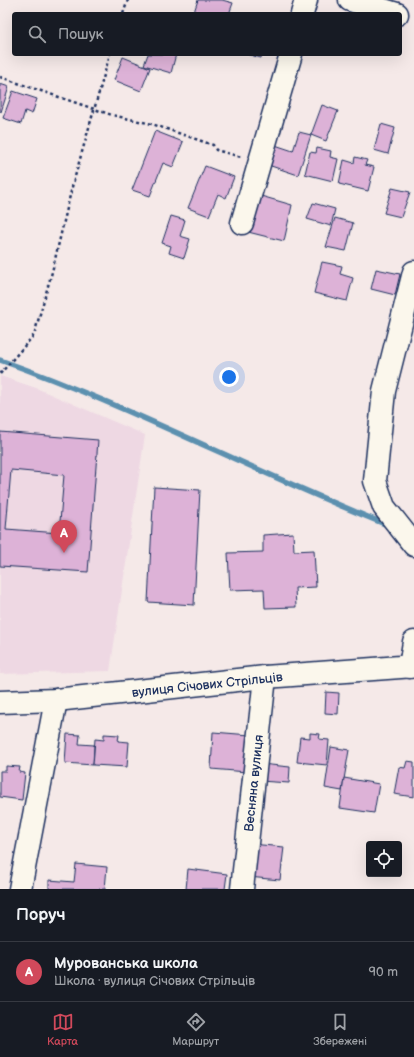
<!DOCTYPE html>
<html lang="uk">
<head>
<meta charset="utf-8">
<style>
  :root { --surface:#171b24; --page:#20242c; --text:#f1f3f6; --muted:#9ea1a6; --line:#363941; --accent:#d1495b }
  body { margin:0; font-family:"Balsamiq Sans",sans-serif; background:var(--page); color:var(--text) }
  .controls { position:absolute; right:12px; bottom:12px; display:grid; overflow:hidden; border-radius:4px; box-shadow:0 4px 16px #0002 }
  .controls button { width:36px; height:36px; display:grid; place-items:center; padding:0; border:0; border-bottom:1px solid var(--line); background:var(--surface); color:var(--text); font:20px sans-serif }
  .you { position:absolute; left:229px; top:377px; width:14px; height:14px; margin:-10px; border:3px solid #fff; border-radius:50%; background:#1a73e8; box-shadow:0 0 0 6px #1a73e833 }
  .badge { display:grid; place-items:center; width:26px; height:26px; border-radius:50%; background:var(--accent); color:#fff; font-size:13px; font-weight:700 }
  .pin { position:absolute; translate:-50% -33px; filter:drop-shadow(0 1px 2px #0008) }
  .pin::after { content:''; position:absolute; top:21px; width:14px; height:12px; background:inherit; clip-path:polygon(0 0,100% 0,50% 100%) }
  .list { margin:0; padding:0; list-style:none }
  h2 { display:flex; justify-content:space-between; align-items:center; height:52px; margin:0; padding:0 16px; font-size:17px }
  h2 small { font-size:13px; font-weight:400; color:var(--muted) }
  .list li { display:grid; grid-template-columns:26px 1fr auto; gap:12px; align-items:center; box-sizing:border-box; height:60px; padding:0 16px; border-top:1px solid var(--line) }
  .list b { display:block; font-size:15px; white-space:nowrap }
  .list p { margin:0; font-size:13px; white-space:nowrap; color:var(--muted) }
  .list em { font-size:13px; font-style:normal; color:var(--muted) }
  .icon { flex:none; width:22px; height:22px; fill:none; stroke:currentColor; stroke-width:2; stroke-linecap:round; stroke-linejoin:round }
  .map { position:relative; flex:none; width:414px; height:889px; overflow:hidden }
  .search { position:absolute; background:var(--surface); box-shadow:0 4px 16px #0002; left:12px; right:12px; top:12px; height:44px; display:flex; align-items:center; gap:10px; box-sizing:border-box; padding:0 14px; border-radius:4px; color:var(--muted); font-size:15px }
  .sheet { height:112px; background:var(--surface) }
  nav { display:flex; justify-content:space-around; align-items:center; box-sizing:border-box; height:56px; border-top:1px solid var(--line); background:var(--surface); font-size:11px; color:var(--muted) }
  nav a { display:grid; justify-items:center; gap:2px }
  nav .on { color:var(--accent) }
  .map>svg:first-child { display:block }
  .built { fill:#eed8e3 }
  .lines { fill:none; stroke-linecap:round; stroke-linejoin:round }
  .stream { stroke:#5b90af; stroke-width:5.5 }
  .building { fill:#ddb2d7; stroke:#1b2f5e; fill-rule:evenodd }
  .minor-casing { stroke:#1b2f5e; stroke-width:25 }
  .path { stroke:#1b2f5e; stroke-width:2.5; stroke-dasharray:3 3; stroke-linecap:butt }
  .minor { stroke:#fbf7ec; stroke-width:22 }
  .labels { text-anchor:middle; stroke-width:3; stroke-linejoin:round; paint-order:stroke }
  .street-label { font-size:13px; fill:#1b2f5e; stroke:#fbf7ec }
</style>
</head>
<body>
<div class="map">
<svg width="414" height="889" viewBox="0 0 414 889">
  <rect width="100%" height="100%" fill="#f5e9e8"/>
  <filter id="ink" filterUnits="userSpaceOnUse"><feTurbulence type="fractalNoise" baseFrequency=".025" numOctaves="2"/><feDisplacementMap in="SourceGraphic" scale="8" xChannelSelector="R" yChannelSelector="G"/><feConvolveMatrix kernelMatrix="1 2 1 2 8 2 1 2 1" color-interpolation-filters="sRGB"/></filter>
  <g filter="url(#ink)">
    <!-- built -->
    <path class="built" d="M0,376L36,388L145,435L110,671L0,674Z"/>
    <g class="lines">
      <!-- stream -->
      <path class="stream" d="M0,360C133,407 258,474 390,526"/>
    </g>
    <!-- building -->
    <g class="building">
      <path d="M198,0H222L233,3L229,14H201L194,12Z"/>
      <path d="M148,54H176L171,73L144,65Z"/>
      <path d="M246,54H262L261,58Z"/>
      <path d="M123,57L150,68L141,91L114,80Z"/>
      <path d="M0,84L9,87L1,112L0,111Z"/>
      <path d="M13,91L37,99L32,114L25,111L21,124L3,118Z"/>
      <path d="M322,105L338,111L326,141L311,135Z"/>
      <path d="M381,124L395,128L388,154L374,150Z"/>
      <path d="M155,131L183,142L173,167L163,163L150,196L132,190Z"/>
      <path d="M299,132L311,135L298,175L265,164L272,144L293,151Z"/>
      <path d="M317,148L331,151L330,157L338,159L333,181L305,174L310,152L316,153Z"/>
      <path d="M355,157L367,160L365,165L374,167L368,191L339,184L344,160L354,163Z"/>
      <path d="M205,166L234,177L226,198L218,194L209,216L188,208Z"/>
      <path d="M392,188L410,192L401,217L384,213Z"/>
      <path d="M254,194L292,205L284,241L244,231Z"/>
      <path d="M313,203L335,209L331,226L307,219Z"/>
      <path d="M171,216L185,220L180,236L190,239L184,258L169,253L171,246L162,243Z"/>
      <path d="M335,218L353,223L346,251L326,247Z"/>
      <path d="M322,262L342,266L340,274L353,278L347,301L314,293Z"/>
      <path d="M376,269L400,274L395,295L371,289Z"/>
      <path d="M0,432L98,440L88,572L0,566ZM11,470L64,475L59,533L6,529Z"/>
      <path d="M154,487L200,490L194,605L148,602Z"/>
      <path d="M293,533L294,551L314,550L316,587L295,588L296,607L265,608L264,589L230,590L228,553L263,552V535Z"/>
      <path d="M326,692L339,693L338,714L325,713Z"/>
      <path d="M213,732L250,735L247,772L211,769Z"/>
      <path d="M310,733L320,734L319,739L329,740L327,765L297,762L300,737L310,738Z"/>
      <path d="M67,734L80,735L79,744L94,745L93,765L65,763Z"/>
      <path d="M104,734L119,735L118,741L129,742L127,767L93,765L95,739L104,740Z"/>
      <path d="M331,747L349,750L342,791L325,788Z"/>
      <path d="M407,761L414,762V797L394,794L399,767L405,768Z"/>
      <path d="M261,764L290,767L289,783L260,781Z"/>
      <path d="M6,766L20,767L19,772L25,773L22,800L0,797V771H6Z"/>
      <path d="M344,778L379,784L374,813L340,808Z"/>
      <path d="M251,844L284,847L280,880L248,877Z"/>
      <path d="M76,864L107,867L105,889H49V880L74,882Z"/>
      <path d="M188,869L227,874L225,889H186Z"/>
    </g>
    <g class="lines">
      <defs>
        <g id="minor">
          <path d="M350,0L397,14"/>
          <path d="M302,14L306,0"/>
          <path d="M242,223L291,54"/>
          <path d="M414,272L384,391L375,481L384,507L414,545"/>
          <path d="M410,667L414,642"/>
          <path d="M0,702L56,700L265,677L414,666"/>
          <path d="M20,889L56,700"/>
          <path d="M242,889L265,677"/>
        </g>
      </defs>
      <!-- minor casing -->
      <use href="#minor" class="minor-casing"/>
      <!-- path -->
      <g class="path">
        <path d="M123,14L128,0"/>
        <path d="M0,77L112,115L152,124L213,145L216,150L241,157"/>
        <path d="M0,374L34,335L52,272L72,187L110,54"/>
      </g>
      <!-- minor -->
      <use href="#minor" class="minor"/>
    </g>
  </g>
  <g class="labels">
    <!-- street labels -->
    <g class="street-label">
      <text transform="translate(207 684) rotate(-6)" y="5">вулиця Січових Стрільців</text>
      <text transform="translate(253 783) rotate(-84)" y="5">Весняна вулиця</text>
    </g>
  </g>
</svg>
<div class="controls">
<button><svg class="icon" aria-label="locate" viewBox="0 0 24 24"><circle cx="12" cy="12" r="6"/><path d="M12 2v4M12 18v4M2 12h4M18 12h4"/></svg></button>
</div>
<div class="you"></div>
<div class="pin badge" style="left:64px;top:553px">A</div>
<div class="search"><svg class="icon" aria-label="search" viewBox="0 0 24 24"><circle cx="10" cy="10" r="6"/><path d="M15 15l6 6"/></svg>Пошук</div>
</div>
<section class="sheet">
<h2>Поруч<small></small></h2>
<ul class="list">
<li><span class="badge">A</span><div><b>Мурованська школа</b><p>Школа · вулиця Січових Стрільців</p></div><em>90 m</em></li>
</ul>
</section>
<nav>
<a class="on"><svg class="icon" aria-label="map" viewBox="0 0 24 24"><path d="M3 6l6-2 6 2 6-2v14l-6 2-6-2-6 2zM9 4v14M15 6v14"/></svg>Карта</a>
<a><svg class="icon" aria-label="directions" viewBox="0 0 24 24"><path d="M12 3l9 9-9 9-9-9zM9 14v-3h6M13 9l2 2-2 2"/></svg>Маршрут</a>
<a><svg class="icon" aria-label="saved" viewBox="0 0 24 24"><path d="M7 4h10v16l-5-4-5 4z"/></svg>Збережені</a>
</nav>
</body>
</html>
